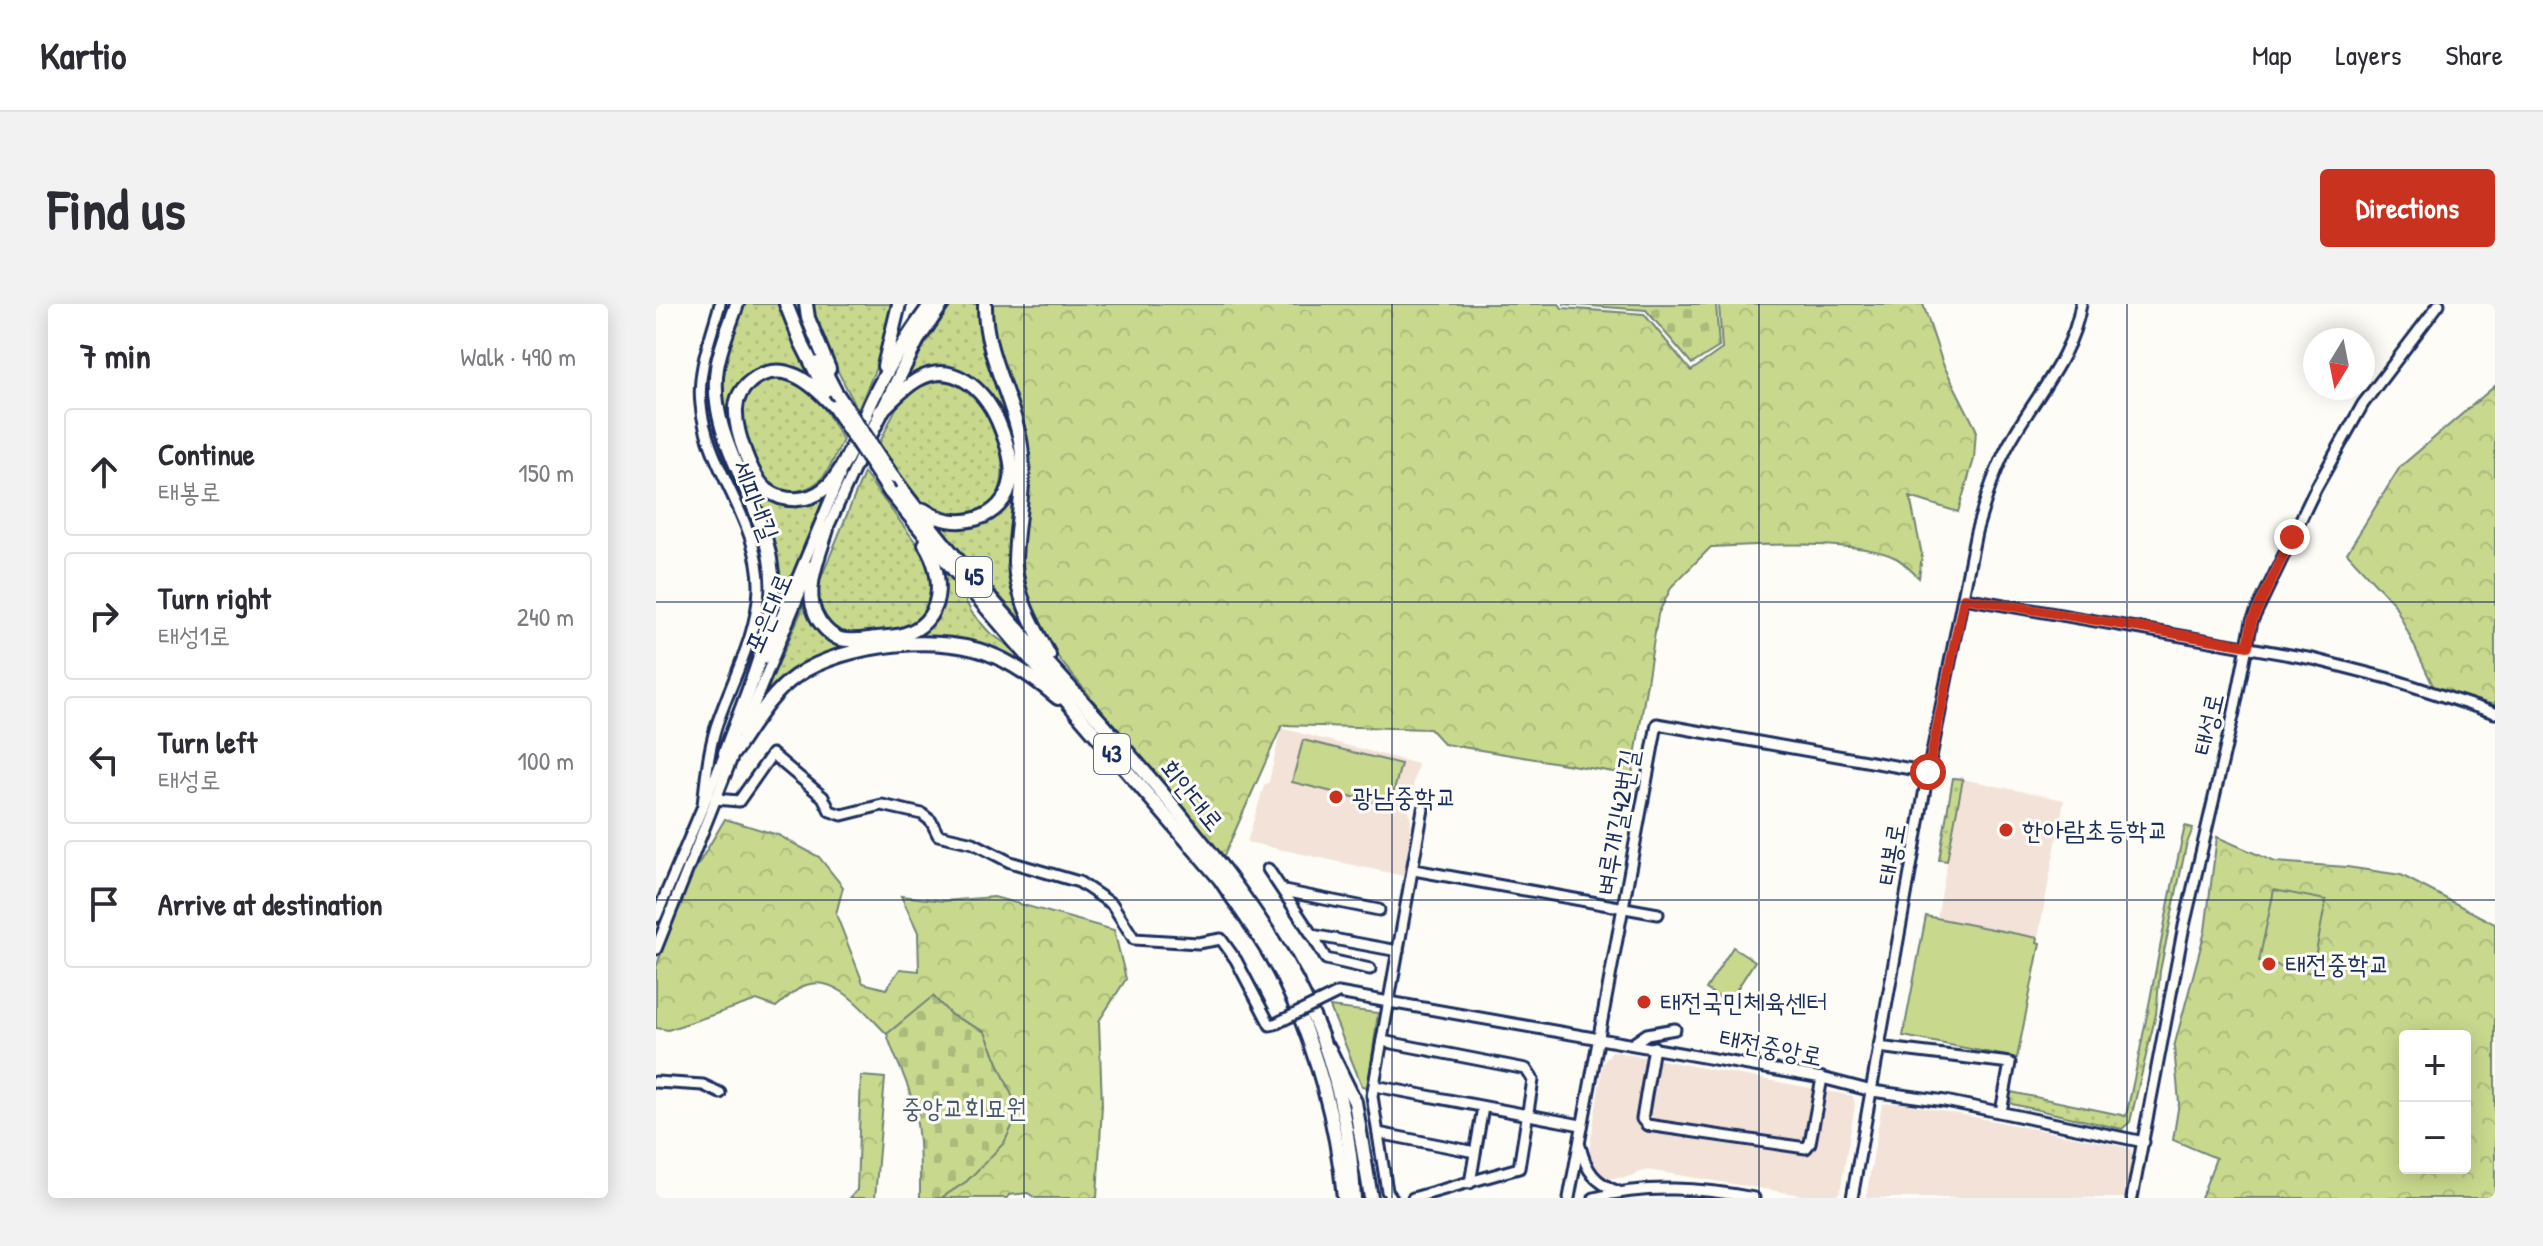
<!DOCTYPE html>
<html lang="en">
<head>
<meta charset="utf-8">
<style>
  :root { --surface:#fff; --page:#f2f2f3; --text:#2b2b33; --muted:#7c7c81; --line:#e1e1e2; --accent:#c8321e }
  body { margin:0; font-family:"Patrick Hand","Poor Story",sans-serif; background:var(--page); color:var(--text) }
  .controls { position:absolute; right:24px; bottom:24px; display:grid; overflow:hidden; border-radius:8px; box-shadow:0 4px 20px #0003 }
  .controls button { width:72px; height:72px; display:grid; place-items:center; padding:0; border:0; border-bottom:2px solid var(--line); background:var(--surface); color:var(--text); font:40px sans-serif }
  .compass { position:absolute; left:1647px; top:24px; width:72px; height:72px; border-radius:50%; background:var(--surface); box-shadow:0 4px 20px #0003; rotate:190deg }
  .stop { position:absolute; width:24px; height:24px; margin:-18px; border:6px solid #c8321e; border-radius:50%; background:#fff }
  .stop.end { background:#c8321e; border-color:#fff; box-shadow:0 2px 8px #0008 }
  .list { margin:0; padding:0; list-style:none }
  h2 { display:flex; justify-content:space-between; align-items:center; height:104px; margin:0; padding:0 32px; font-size:34px }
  h2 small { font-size:26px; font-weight:400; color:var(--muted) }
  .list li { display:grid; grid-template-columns:52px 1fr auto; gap:24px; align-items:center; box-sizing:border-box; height:128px; margin:0 16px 16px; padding:0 16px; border:2px solid var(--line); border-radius:8px }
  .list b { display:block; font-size:30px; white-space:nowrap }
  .list p { margin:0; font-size:26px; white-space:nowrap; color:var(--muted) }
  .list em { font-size:26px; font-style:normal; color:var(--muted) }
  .icon { flex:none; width:44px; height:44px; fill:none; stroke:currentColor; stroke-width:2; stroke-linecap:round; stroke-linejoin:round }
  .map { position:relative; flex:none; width:1839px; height:894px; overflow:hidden; border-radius:8px }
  header { display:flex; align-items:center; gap:48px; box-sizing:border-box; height:112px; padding:0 40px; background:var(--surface); border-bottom:2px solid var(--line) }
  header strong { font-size:38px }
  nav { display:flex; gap:44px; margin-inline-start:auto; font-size:28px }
  .intro { display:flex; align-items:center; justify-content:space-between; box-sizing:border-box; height:192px; padding:0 48px }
  h1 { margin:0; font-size:56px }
  .button { padding:20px 36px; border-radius:8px; background:var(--accent); color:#fff; font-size:28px; font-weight:700 }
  main { display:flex; gap:48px; padding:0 48px }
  aside { flex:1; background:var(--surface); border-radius:8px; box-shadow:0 4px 20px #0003 }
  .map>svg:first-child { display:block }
  .built { fill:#f3e2d8 }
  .grass { fill:url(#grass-dots); stroke:#728476; stroke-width:2 }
  .forest { fill:url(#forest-crowns); stroke:#728476; stroke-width:2; fill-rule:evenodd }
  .cemetery { fill:url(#cemetery-stones); stroke:#728476; stroke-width:2 }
  .park { fill:#c8d98d; stroke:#728476; stroke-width:2 }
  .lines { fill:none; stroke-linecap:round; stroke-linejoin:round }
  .minor-casing { stroke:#1b2f5e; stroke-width:15 }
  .highway-casing { stroke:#1b2f5e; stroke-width:18 }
  .minor { stroke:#fdfcf7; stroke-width:9 }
  .highway { stroke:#fdfcf7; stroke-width:12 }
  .minor-bridge-casing { stroke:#1b2f5e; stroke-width:15; stroke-linecap:butt }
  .highway-bridge-casing { stroke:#1b2f5e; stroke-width:18; stroke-linecap:butt }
  .minor-bridge { stroke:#fdfcf7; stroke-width:9 }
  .highway-bridge { stroke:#fdfcf7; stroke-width:12 }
  .route { stroke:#c8321e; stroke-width:10 }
  .grid { fill:none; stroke:#1b2f5e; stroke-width:2; stroke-opacity:0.55 }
  .poi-dot { fill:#c8321e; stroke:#fdfcf7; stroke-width:3 }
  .labels { text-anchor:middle; stroke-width:6; stroke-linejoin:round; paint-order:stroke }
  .shield { fill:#fdfcf7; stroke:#5f6c8c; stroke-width:2 }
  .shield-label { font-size:24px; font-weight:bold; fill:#1b2f5e }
  .street-label { font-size:26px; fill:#1b2f5e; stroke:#fdfcf7 }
  .poi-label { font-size:26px; fill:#1b2f5e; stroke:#fdfcf7; text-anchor:start }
  .park-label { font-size:26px; fill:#465a6a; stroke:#fdfcf7 }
</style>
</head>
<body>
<header>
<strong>Kartio</strong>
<nav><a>Map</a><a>Layers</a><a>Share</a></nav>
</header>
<div class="intro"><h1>Find us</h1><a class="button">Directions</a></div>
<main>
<aside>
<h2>7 min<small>Walk · 490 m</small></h2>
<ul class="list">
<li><svg class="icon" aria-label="ahead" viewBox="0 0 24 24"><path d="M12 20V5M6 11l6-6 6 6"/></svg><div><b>Continue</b><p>태봉로</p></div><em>150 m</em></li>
<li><svg class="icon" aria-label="right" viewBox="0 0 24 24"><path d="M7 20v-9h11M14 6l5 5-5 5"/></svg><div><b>Turn right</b><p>태성1로</p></div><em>240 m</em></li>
<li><svg class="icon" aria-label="left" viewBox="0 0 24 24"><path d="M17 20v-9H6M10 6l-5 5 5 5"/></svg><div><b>Turn left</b><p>태성로</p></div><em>100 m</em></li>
<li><svg class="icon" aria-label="arrive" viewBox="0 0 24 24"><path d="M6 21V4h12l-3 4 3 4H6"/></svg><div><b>Arrive at destination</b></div></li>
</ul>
</aside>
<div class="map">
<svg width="1839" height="894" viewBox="0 0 1839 894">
  <defs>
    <pattern id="grass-dots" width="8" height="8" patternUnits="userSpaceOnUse" patternTransform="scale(2)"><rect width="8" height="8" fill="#c8d98d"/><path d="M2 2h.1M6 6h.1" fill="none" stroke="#abbb7c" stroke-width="1.8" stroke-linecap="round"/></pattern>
    <pattern id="forest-crowns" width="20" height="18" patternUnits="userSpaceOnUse" patternTransform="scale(2)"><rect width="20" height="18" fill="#c8d98d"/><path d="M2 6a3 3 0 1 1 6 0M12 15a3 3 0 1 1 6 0" fill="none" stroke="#abbb7c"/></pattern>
    <pattern id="cemetery-stones" width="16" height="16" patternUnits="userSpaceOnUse" patternTransform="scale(2)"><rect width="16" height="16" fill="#c8d98d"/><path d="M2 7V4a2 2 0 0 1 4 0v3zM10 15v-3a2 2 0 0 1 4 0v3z" fill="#abbb7c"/></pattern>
  </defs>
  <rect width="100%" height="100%" fill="#fdfcf7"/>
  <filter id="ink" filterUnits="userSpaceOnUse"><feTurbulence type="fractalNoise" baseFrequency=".0125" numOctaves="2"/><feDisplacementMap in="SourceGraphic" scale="16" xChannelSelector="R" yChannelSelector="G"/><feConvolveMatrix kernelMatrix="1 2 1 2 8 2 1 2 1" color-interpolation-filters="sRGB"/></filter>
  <g filter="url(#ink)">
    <!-- built -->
    <g class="built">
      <path d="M625,424L762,460L752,504L755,516L753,543L748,572L591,538L608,482L613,478Z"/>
      <path d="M1307,475L1408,496L1382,634L1281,614Z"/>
      <path d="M956,747L1197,792L1199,801L1184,888L1177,894H1163L991,866L971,873L946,875L933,848L947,759Z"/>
      <path d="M1247,799L1474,844L1477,852L1468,894H1210L1226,800Z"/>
    </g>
    <!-- grass -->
    <g class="grass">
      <path d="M84,0H126L157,75L135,64L83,82C80,88 74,97 72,104C70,118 78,134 83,146C87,155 90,166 94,175C111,205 143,206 169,191L119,315L120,262L69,115L64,69Z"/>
      <path d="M154,0H239L236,26L202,106L161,27Z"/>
      <path d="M296,0H321L325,36L354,118L360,150L352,242L353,273L363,306L373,325L278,218C310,226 324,222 349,201C351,182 357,158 354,139C348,100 316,55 271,64C262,66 252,74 244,78Z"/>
      <path d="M120,74C157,74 170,108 187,136C181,147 177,160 169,170C156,188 126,195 110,176C94,158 78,108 93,88C100,79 110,77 120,74Z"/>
      <path d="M288,75C303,78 319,87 329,100C333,107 335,117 338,124C349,154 356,203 313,210C303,212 291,214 282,210C262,202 236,158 223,140C242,102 242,83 288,75Z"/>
      <path d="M208,169L275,259C289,312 259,324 214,329C203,331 187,336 177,327C170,321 165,309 160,301L163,279Z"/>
      <path d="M286,263L302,283L316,309L333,328L357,345L377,366L338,348L294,336L178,351L104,402L152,292L171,331L260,329L281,316L289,288Z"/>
      <path d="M1297,474L1307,475L1291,557L1283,556Z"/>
      <path d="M1529,522L1537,524L1530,542L1504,667L1500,710L1474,818L1466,825L1356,800L1353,796L1355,788L1470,812C1492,716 1507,618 1529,522Z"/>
    </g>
    <!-- forest -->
    <g class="forest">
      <path d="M334,0H903L906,4L988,10L1035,67L1066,45L1063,0H1267L1287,60L1320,125L1318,155L1302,208L1254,193L1266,251L1263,274C1256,268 1248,258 1240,254C1204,235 1098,241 1055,243L1016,282L1002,310L976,471L788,440L774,425L626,421L567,554L404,356L381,318L371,288L365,251L374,167L371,131L334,23Z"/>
      <path d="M1839,82V401L1780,388L1739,301L1691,249L1744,163Z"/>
      <path d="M69,515L122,531L163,553L187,583L180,610L207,679L230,685L244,665L263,667L262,628L245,592L288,597L338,593L458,626L470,675L443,717L446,801L441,894H379L372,889L353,891L351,894H285L311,877L329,728L295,711L277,693L231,730C211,711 182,670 150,681C139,685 129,696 120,703L101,696L12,726L0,724V664L27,586Z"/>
      <path d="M1561,533L1619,558L1691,563L1745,571L1839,620V894H1545L1560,854L1517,836L1523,799L1518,743L1549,627ZM1749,732H1809V864H1749Z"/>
      <path d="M205,772L229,774L219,894H194L201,886Z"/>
    </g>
    <!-- cemetery -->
    <g class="cemetery">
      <path d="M907,0H1060L1063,43L1036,60L990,6Z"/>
      <path d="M277,692L295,711L329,728L363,808L348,839L311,877L285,894H264C264,859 265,822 254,789C248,769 237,751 231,730Z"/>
    </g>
    <!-- park -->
    <g class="park">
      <path d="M647,436L745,460L734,502L636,478Z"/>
      <path d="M1618,586L1670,596L1656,669L1603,657Z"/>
      <path d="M1270,612L1382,634L1381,638L1384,639L1361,754L1247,732Z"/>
      <path d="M1077,643L1099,657L1072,699L1050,685Z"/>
      <path d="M674,703L722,709L712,783L706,782Z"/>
    </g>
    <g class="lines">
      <defs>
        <g id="minor">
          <path d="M169,230L205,151"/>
          <path d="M1308,294L1657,355L1735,375L1839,409"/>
          <path d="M108,354L184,172"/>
          <path d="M86,430L155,262"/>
          <path d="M59,495L83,497L116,450L167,493L174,507L186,511L226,501L266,510L275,517L282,531L317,539L354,558L423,578L456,600L478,635L542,639L565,635L580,656L614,721L619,720"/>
          <path d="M47,501C50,475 52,449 60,423C75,378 101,333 103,285C105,219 51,165 45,101C41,66 55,33 64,0"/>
          <path d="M612,565L656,631L742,647"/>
          <path d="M758,566L1002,610"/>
          <path d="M628,587L723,606"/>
          <path d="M0,613L71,445"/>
          <path d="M656,631L670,655L714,665"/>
          <path d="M0,645L80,444"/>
          <path d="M682,689L1166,774L1216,787L1289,797L1488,838"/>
          <path d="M726,737L870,765L877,776L863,864L757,894"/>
          <path d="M978,739L991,730L1019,725"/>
          <path d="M998,743L986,815L991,821L1150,844L1154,839L1166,774"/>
          <path d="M1222,743L1354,759L1345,808"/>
          <path d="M0,778L47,781L64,789"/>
          <path d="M719,782L925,821"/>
          <path d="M722,829L819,848"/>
          <path d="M924,842C930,867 939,879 963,888"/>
          <path d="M814,879L827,803"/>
          <path d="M736,894L731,887L716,792L767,505"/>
          <path d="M913,894L1001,420L1272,468"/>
          <path d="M938,894C991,880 1045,884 1098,894"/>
          <path d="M1196,894L1272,468L1320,228C1330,194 1340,161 1358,131C1383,88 1417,51 1425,0"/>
          <path d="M1476,894L1528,622L1578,408L1596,317L1660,184L1707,100L1783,0"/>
        </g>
        <g id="highway">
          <path d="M130,0L145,38L171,90"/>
          <path d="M150,0L152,14L173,65"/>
          <path d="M329,0C328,49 355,89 364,136C372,177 359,218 359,259C360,292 378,323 393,351"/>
          <path d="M164,58L179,87"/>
          <path d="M228,62L243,0"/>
          <path d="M178,103C156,79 127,53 95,77C85,85 79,95 80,109C80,129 95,173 111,186C128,199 152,198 168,185C191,167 204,120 217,94C233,61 253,30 275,0"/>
          <path d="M224,108C236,97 247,84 261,76C297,55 328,86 342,117C349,134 358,157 355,176C348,217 299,228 268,206"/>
          <path d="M208,144L261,37L286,0"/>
          <path d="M236,172C327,298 442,406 538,528C589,591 637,657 666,734C684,784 695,841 698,894"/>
          <path d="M234,188L298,266L564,575C585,607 610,639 627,674C660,742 681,819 688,894"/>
          <path d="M171,225C164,249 148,284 159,309C163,319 173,331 184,335C196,338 210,335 221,334C229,333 238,333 246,331C289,319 289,272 269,240"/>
          <path d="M78,448C96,422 114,390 140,372C188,339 288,328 341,353C363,363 384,379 402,394"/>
          <path d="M69,449C90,389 126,320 114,255C103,190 51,132 61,64C64,43 74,21 81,0"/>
          <path d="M673,745L699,798L715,894"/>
        </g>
      </defs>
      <!-- minor casing -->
      <use href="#minor" class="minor-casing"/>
      <!-- highway casing -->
      <use href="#highway" class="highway-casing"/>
      <!-- minor -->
      <use href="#minor" class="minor"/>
      <!-- highway -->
      <use href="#highway" class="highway"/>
      <defs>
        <path id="minor-bridge" d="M619,720L682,689"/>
        <g id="highway-bridge">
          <path d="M179,87L236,172"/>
          <path d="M178,103L234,188"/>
        </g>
      </defs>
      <!-- minor-bridge casing -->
      <use href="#minor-bridge" class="minor-bridge-casing"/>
      <!-- highway-bridge casing -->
      <use href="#highway-bridge" class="highway-bridge-casing"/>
      <!-- minor-bridge -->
      <use href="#minor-bridge" class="minor-bridge"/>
      <!-- highway-bridge -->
      <use href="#highway-bridge" class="highway-bridge"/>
    </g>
  </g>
  <g class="lines" filter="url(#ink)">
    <!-- route -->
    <path class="route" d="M1272,468L1308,294L1592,342L1596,317L1636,233"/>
  </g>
  <!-- grid -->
  <path class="grid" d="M368,0V894M736,0V894M1103,0V894M1471,0V894M0,298H1839M0,596H1839"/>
  <!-- markers -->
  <g class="poi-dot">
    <circle cx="680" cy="493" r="8"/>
    <circle cx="1350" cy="526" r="8"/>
    <circle cx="1613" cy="660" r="8"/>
    <circle cx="988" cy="698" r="8"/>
  </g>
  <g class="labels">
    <!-- shield labels -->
    <g class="shield">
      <rect x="300" y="253" width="36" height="40" rx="6"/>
      <rect x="438" y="430" width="36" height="40" rx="6"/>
    </g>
    <g class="shield-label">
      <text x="318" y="281">45</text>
      <text x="456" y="458">43</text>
    </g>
    <!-- street labels -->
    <g class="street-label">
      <text transform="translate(100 196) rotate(69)" y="9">세피내길</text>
      <text transform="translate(112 309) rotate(-67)" y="9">포은대로</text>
      <text transform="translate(1552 420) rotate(-77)" y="9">태성로</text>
      <text transform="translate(536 491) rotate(51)" y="9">회안대로</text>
      <text transform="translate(961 518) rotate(-80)" y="9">벼루개길42번길</text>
      <text transform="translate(1235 550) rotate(-80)" y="9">태봉로</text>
      <text transform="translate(1115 743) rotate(11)" y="9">태전중앙로</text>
    </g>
    <!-- poi labels -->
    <g class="poi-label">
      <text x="696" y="502">광남중학교</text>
      <text x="1366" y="535">한아람초등학교</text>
      <text x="1629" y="669">태전중학교</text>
      <text x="1004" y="707">태전국민체육센터</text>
    </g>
    <!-- park labels -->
    <g class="park-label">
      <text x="308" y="813">중앙교회묘원</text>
    </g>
  </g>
</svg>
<div class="controls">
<button>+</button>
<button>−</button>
</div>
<svg class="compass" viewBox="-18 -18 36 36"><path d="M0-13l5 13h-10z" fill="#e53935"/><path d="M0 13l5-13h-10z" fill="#7c7c81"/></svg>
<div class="stop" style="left:1272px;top:468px"></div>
<div class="stop end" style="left:1636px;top:233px"></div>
</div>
</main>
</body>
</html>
